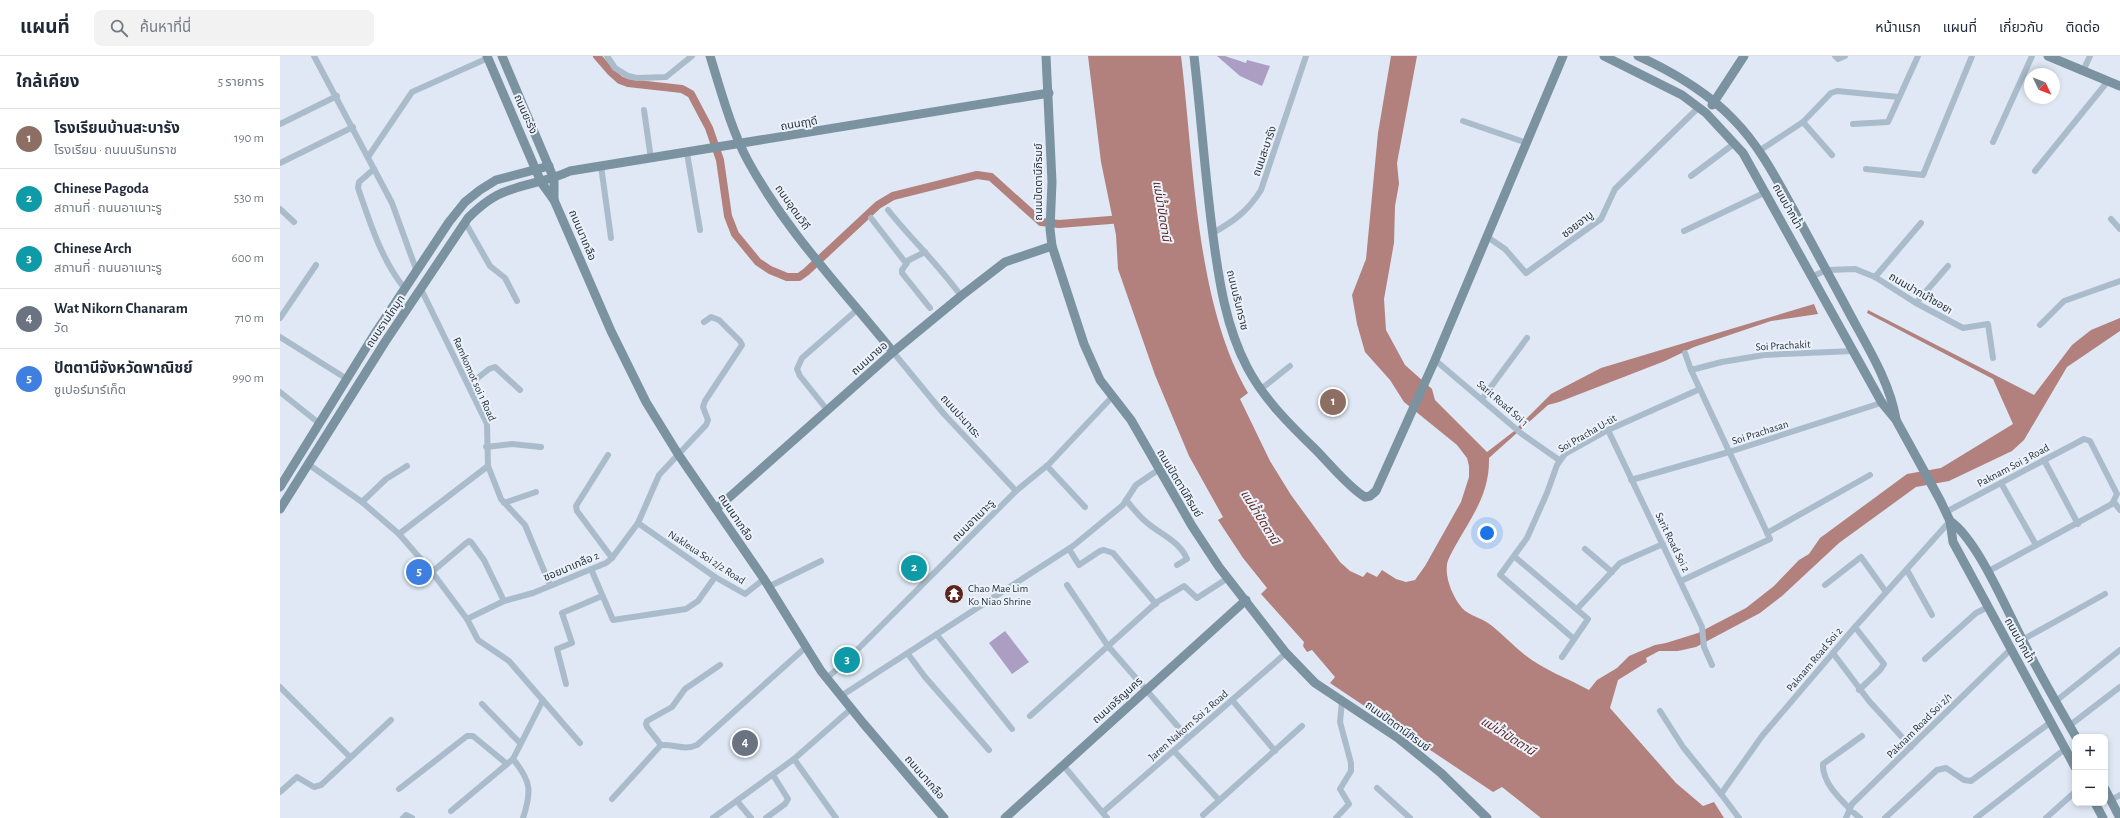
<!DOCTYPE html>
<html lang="th">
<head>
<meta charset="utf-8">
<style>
  :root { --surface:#fff; --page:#f2f2f3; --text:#1f2937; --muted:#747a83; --line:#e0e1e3; --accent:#5d241e }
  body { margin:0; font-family:"Alegreya Sans","Noto Sans Thai",sans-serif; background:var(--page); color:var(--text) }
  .controls { position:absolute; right:12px; bottom:12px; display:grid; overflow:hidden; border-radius:8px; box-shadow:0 2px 6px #0003 }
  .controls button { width:36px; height:36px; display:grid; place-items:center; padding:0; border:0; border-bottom:1px solid var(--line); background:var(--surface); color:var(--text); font:20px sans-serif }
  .compass { position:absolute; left:1744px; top:12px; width:36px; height:36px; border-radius:50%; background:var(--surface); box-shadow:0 2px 6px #0003; rotate:133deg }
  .you { position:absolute; left:1207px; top:477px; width:14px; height:14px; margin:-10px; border:3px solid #fff; border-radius:50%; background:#1a73e8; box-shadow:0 0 0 6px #1a73e833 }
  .badge { display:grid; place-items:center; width:26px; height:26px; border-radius:50%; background:var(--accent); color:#fff; font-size:13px; font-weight:700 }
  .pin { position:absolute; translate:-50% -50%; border:2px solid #fff; box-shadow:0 1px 4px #0006 }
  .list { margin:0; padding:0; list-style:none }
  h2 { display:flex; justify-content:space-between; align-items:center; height:52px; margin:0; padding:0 16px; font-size:17px }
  h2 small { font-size:13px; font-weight:400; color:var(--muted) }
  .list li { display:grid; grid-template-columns:26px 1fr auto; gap:12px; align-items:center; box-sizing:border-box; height:60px; padding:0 16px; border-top:1px solid var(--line) }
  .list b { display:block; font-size:15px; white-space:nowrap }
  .list p { margin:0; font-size:13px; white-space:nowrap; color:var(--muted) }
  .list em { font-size:13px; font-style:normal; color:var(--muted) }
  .icon { flex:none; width:22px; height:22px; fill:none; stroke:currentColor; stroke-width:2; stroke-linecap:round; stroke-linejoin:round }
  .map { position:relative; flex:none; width:1840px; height:762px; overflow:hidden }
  header { display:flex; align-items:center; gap:24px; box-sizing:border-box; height:56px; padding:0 20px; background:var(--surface); border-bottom:1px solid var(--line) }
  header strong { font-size:19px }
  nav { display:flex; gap:22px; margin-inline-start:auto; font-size:14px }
  .search { width:280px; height:36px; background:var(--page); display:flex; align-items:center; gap:10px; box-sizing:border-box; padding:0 14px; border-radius:8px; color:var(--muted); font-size:15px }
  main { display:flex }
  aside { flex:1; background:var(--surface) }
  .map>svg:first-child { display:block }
  .green { fill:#ac9ec3 }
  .water { fill:#b2817d }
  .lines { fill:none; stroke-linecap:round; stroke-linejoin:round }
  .canal { stroke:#b2817d; stroke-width:8 }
  .street { stroke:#aabccc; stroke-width:6 }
  .secondary { stroke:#7b92a0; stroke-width:9 }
  .labels { text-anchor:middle; stroke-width:4; stroke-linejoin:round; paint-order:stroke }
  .street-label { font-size:11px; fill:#2a343a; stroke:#ecf2fb }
  .poi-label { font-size:11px; fill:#2a343a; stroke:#ecf2fb; text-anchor:start }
  .water-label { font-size:12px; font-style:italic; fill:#5d241e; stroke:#ecf2fb }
</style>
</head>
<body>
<header>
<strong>แผนที่</strong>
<div class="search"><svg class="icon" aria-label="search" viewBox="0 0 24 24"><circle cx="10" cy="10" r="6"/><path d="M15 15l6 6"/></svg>ค้นหาที่นี่</div>
<nav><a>หน้าแรก</a><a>แผนที่</a><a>เกี่ยวกับ</a><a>ติดต่อ</a></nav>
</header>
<main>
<aside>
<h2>ใกล้เคียง<small>5 รายการ</small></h2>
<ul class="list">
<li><span class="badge" style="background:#8d6e63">1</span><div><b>โรงเรียนบ้านสะบารัง</b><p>โรงเรียน · ถนนนรินทราช</p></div><em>190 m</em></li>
<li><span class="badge" style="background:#0f9aa8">2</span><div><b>Chinese Pagoda</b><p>สถานที่ · ถนนอาเนาะรู</p></div><em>530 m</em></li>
<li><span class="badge" style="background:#0f9aa8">3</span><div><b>Chinese Arch</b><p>สถานที่ · ถนนอาเนาะรู</p></div><em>600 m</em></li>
<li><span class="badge" style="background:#6b7280">4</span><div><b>Wat Nikorn Chanaram</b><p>วัด</p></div><em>710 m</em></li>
<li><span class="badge" style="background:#3f7fe0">5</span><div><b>ปัตตานีจังหวัดพาณิชย์</b><p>ซูเปอร์มาร์เก็ต</p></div><em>990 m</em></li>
</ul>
</aside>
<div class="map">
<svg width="1840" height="762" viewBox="0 0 1840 762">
  <rect width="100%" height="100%" fill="#dfe8f4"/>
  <!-- green -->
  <g class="green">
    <path d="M937,0H945L966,7L967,4L990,10L982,30L960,20Z"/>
    <path d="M725,575L749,606L732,618L709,587Z"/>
  </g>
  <!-- water -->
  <path class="water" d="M808,0H901C914,104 915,246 968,337L960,343L990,405L1011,439L1060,506L1070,515L1083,521L1087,516L1097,521L1102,514L1116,523L1126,526L1135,524L1145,510L1181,446L1189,421V410L1187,402L1177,389L1124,346L1110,324L1085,296L1077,268L1072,239L1086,203L1098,77L1111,0H1137L1117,107L1119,128L1115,150L1114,187L1104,243L1106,274L1125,309L1152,333L1155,344L1207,396L1233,376L1271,338L1321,312L1534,248L1538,258L1491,265L1414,291L1385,305L1279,346L1268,349L1209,402C1210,443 1186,467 1169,502C1162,516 1172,540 1182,552C1188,559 1201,562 1208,567C1221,576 1232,589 1245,599C1262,613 1289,623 1309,634L1317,624L1337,612L1349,600L1375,589L1386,587L1418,577L1466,552L1494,530L1519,504L1529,498L1540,482L1627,418L1661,412L1733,368L1713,323L1587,257L1588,254L1754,339L1792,289L1811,274L1840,262V275L1787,311L1744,384L1732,395L1669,425L1636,431L1559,487L1502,540L1480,557L1416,591L1398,595H1379L1366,602L1367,606L1338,624L1330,652L1396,727L1423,750L1434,746L1444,762H1261L1222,731L1213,736L1050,627L1055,621L1032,594L1027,596L1023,590L1024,586L981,538L987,532L963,502L938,464L943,461L909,400L875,319L838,213L836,179L821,106Z"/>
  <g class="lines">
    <!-- canal -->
    <path class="canal" d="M317,0L330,15L340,24L348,27L402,33L411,38L429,72L440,104L448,160L455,178L478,206L490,214L507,221H519L526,216L598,149L613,140L697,119L711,121L761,166L779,168L843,163"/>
    <!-- street -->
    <g class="street">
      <path d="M34,0L112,147L137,216"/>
      <path d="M327,0L335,12L348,20L357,22L386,21L412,0"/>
      <path d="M1555,0L1558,3L1565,0"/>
      <path d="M1803,15L1810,0"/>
      <path d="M364,54L371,103"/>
      <path d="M1183,65L1247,87"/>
      <path d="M1523,66L1552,99"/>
      <path d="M0,68L57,40"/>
      <path d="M1573,68L1608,66L1638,0"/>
      <path d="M1713,86L1752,0"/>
      <path d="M1479,95L1523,66L1551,37L1557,35L1619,41"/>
      <path d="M407,97L420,174"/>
      <path d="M88,101L132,36L208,2"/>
      <path d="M0,107L73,71"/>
      <path d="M321,110L331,182"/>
      <path d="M94,113L79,126L78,132C91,169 101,203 125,233"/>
      <path d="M1586,113L1643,119L1692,0"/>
      <path d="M1755,115L1828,25"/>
      <path d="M1411,120L1455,87"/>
      <path d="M0,153L14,166"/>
      <path d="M608,154C631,183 659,209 681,240"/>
      <path d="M591,162L625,206L645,196"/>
      <path d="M1831,163L1840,173"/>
      <path d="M185,166L210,210L225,222L237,245"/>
      <path d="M1404,175L1486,136"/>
      <path d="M933,177C954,165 968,155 981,134L1026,0"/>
      <path d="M1206,180L1225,193L1246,217L1321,163L1335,133L1419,51"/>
      <path d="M627,207L622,214V217L650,252"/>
      <path d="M1533,220L1547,214L1575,213L1595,221L1636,247L1683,272L1708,268L1713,302"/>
      <path d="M1595,221L1641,167"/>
      <path d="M141,233L207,368L208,410L221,443L245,469L270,529"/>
      <path d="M1636,247L1668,210"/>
      <path d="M0,262L36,209"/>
      <path d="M1760,269L1784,245L1840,225"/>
      <path d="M0,281L67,323"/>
      <path d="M613,296L664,358L736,435"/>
      <path d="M1155,304L1242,378L1279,404"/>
      <path d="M1411,314L1442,306L1484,299L1573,295"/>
      <path d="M189,329L209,313L215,311L240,334"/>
      <path d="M981,333L1010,310"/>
      <path d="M0,336L40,368"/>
      <path d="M1202,343L1247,282"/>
      <path d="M548,355L520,320L517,313L522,302L578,253"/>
      <path d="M1328,374L1422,571L1424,591L1432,609"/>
      <path d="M206,391L232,388L261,391"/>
      <path d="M328,399L296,450L297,455L332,502"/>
      <path d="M1764,404L1798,468"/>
      <path d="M28,408L82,446L119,478L152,516L187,563L198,584L229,605L300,687"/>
      <path d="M767,410L805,451"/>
      <path d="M1351,424L1449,396L1604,346"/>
      <path d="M1721,427L1756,489"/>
      <path d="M846,444C852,451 858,459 865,465C879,478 899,484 907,503L897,509"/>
      <path d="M82,446L106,423L127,410"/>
      <path d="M1834,446L1840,454"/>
      <path d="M224,447L256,436"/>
      <path d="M1666,456L1804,383L1810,385L1837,438L1832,448L1707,516"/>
      <path d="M358,467L435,521L465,538L484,523"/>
      <path d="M1487,477L1590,419"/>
      <path d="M119,478L208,410"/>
      <path d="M789,493L799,509L820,495L824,494L833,497L876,548"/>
      <path d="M1305,493L1332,516"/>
      <path d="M1235,501L1308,563L1282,601"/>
      <path d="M311,513L333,564L406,553L418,545L435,521"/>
      <path d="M1627,514L1652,559"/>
      <path d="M152,516L185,488L189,485L191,486L204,504L224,545"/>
      <path d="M1401,525L1490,483L1411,314L1405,297"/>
      <path d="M787,529L828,590L908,682"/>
      <path d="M1545,529L1581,501L1606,536"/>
      <path d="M488,531L541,505"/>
      <path d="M1297,553L1340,507L1383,488"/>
      <path d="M187,563L224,545L253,537L326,507L332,502L358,467L379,419L426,369L428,364L423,351L425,345L462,289L460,285L439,264L431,261L424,266"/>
      <path d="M1575,571L1604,608L1600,614L1579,634"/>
      <path d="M657,579L732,673"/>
      <path d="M1294,583L1220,519L1247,482L1267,437L1277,409L1285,398L1328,374L1420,333"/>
      <path d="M1742,584L1825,538"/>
      <path d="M1553,597L1589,645L1631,691"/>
      <path d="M628,598L645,621L709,694"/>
      <path d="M568,603L736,435L769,408L832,341"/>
      <path d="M1645,603L1696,557L1708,551"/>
      <path d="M547,622L566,605"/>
      <path d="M286,628L277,593L292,587L282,557L322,540"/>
      <path d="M0,631L70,701"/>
      <path d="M561,640L793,490L843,449L856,429L878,414"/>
      <path d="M952,644L995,695"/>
      <path d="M1776,645L1840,594"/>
      <path d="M202,648L240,687"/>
      <path d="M1380,655L1403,691L1441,738"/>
      <path d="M750,660L877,546L904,530L917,542L948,522"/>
      <path d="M1789,670L1840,631"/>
      <path d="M381,689L367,671L366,668L367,665L392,651L405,633L440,609"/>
      <path d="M894,695L939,744"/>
      <path d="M233,703C251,725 252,735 243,762"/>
      <path d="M514,703L556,762"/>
      <path d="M783,709L827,762"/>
      <path d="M1097,732L1130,762"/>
      <path d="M119,733L187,680H193L227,708"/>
      <path d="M0,736L17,721L34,731L41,729L111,664"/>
      <path d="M332,743L381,689C396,688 403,695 417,689L526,591"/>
      <path d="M1831,744L1840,739"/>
      <path d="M457,745L471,762"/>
      <path d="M1569,752C1558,741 1542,725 1543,708L1582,680"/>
      <path d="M171,755L233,703L263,644"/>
      <path d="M823,756L1006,597"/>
      <path d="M1574,757L1580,762"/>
      <path d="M923,759L1022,670"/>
      <path d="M123,762L126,759L132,762"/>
      <path d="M433,762L514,703L571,653"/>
      <path d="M486,762L505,748L508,743L493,719"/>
      <path d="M1056,762L1069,748L1060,733L1071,715V707L1060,666L1062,645"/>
      <path d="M1459,762L1441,738L1482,680L1575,571L1670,465"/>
      <path d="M1566,762L1572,748L1731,593"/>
      <path d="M1605,762L1657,714L1666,712L1684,724L1691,725L1771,666"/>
      <path d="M1696,762L1785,693"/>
      <path d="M1766,762L1795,736"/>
    </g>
    <!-- secondary -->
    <g class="secondary">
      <path d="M207,0L261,126L274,144L331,275L366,346L398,398L484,523L541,615L583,667L664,762"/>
      <path d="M222,0L274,123V144"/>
      <path d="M430,0C441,35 451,73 468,105C506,175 563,234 613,296"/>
      <path d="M766,0L772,126L770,173L772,190L804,288L820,324L851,364L912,470L939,511L1006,597L1035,627L1118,682L1161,717L1207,762"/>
      <path d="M914,0C921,60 925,120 933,180C939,225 946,271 967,311C983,342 1010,369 1035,393C1048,406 1069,432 1085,441L1090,440L1096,435L1155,304L1283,0"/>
      <path d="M1324,0L1402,39L1426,57L1463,97L1602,347L1616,364L1660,444L1670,465L1673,486L1795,711"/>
      <path d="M1358,0C1393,16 1426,35 1453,63C1478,88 1495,120 1512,151C1529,183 1547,215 1564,247C1583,284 1609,322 1616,363"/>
      <path d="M1768,0L1840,30"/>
      <path d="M1432,49L1464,0"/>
      <path d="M0,431L94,279L169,166L185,146L200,134L216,124L269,110"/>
      <path d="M0,453L105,286L188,162C199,151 212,140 227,135C248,127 269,125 290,115L769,37"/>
      <path d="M436,453L613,296L681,240L725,206L772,190"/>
      <path d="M1670,465C1698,484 1727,555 1744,587C1760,619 1778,650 1796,681"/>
      <path d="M1825,733L1840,762"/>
      <path d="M1815,747L1823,762"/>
      <path d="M725,762L966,544"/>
    </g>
  </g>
  <!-- icons -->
  <defs>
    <symbol id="temple-disc" viewBox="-11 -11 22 22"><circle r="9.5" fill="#5d241e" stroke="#ecf2fb"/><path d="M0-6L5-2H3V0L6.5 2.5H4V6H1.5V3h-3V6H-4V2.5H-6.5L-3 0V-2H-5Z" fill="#fff"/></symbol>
  </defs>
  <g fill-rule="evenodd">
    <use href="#temple-disc" x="663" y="527" width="22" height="22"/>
  </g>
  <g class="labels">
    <!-- street labels -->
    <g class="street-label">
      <text transform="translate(246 58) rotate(66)" y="4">ถนนยะรัง</text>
      <text transform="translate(519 67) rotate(-10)" y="4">ถนนฤๅดี</text>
      <text transform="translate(984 95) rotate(-71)" y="4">ถนนสะบารัง</text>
      <text transform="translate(758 126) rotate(-90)" y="4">ถนนปัตตานีภิรมย์</text>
      <text transform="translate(1508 150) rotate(61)" y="4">ถนนปากน้ำ</text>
      <text transform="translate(513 151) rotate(55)" y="4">ถนนอุดมวิถี</text>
      <text transform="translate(1297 168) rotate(-37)" y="4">ซอยอาบู</text>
      <text transform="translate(303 179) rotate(67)" y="4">ถนนนาเกลือ</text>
      <text transform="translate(1641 237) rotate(30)" y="4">ถนนปากนำ้ซอย1</text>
      <text transform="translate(958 244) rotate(76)" y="4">ถนนนรินทราช</text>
      <text transform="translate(105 265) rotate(-56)" y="4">ถนนรามโกมุท</text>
      <text transform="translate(1503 289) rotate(-3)" y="4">Soi Prachakit</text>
      <text transform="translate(589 302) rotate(-42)" y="4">ถนนมายอ</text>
      <text transform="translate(195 323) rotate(66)" y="4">Ramkomot soi 1 Road</text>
      <text transform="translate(1223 347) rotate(41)" y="4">Sarit Road Soi 1</text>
      <text transform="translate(681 360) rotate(48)" y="4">ถนนปะนาเระ</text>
      <text transform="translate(1480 376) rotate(-18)" y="4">Soi Prachasan</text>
      <text transform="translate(1307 377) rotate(-30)" y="4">Soi Pracha U-tit</text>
      <text transform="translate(1733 409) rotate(-28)" y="4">Paknam Soi 3 Road</text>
      <text transform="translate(900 427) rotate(59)" y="4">ถนนปัตตานีภิรมย์</text>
      <text transform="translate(456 461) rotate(56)" y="4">ถนนนาเกลือ</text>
      <text transform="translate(693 464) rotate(-45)" y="4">ถนนอาเนาะรู</text>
      <text transform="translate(1393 486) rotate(64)" y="4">Sarit Road Soi 2</text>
      <text transform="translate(427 501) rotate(33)" y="4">Nakleua Soi 2/2 Road</text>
      <text transform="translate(291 510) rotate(-23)" y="4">ซอยนาเกลือ 2</text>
      <text transform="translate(1740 584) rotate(61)" y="4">ถนนปากน้ำ</text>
      <text transform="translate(1534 603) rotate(-50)" y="4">Paknam Road Soi 2</text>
      <text transform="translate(837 644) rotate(-42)" y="4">ถนนเจริญนคร</text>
      <text transform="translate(908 669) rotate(-41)" y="4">Jaren Nakorn Soi 2 Road</text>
      <text transform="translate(1639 669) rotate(-45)" y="4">Paknam Road Soi 2/1</text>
      <text transform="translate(1118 670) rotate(36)" y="4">ถนนปัตตานีภิรมย์</text>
      <text transform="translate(645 721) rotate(49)" y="4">ถนนนาเกลือ</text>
    </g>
    <!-- poi labels -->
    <g class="poi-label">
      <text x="688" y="536">Chao Mae Lim<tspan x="688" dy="13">Ko Niao Shrine</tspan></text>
    </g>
    <!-- water labels -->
    <g class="water-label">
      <text transform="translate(882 155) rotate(81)" y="4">แม่น้ำปัตตานี</text>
      <text transform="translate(980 461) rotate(58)" y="4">แม่น้ำปัตตานี</text>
      <text transform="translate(1228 680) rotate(32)" y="4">แม่น้ำปัตตานี</text>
    </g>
  </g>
</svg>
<div class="controls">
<button>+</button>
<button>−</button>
</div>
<svg class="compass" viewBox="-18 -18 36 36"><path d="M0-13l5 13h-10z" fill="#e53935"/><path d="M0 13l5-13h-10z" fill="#747a83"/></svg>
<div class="you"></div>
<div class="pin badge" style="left:1053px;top:346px;background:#8d6e63">1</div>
<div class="pin badge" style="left:634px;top:512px;background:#0f9aa8">2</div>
<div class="pin badge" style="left:567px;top:604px;background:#0f9aa8">3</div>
<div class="pin badge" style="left:465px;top:687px;background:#6b7280">4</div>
<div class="pin badge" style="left:139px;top:516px;background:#3f7fe0">5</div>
</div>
</main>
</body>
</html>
